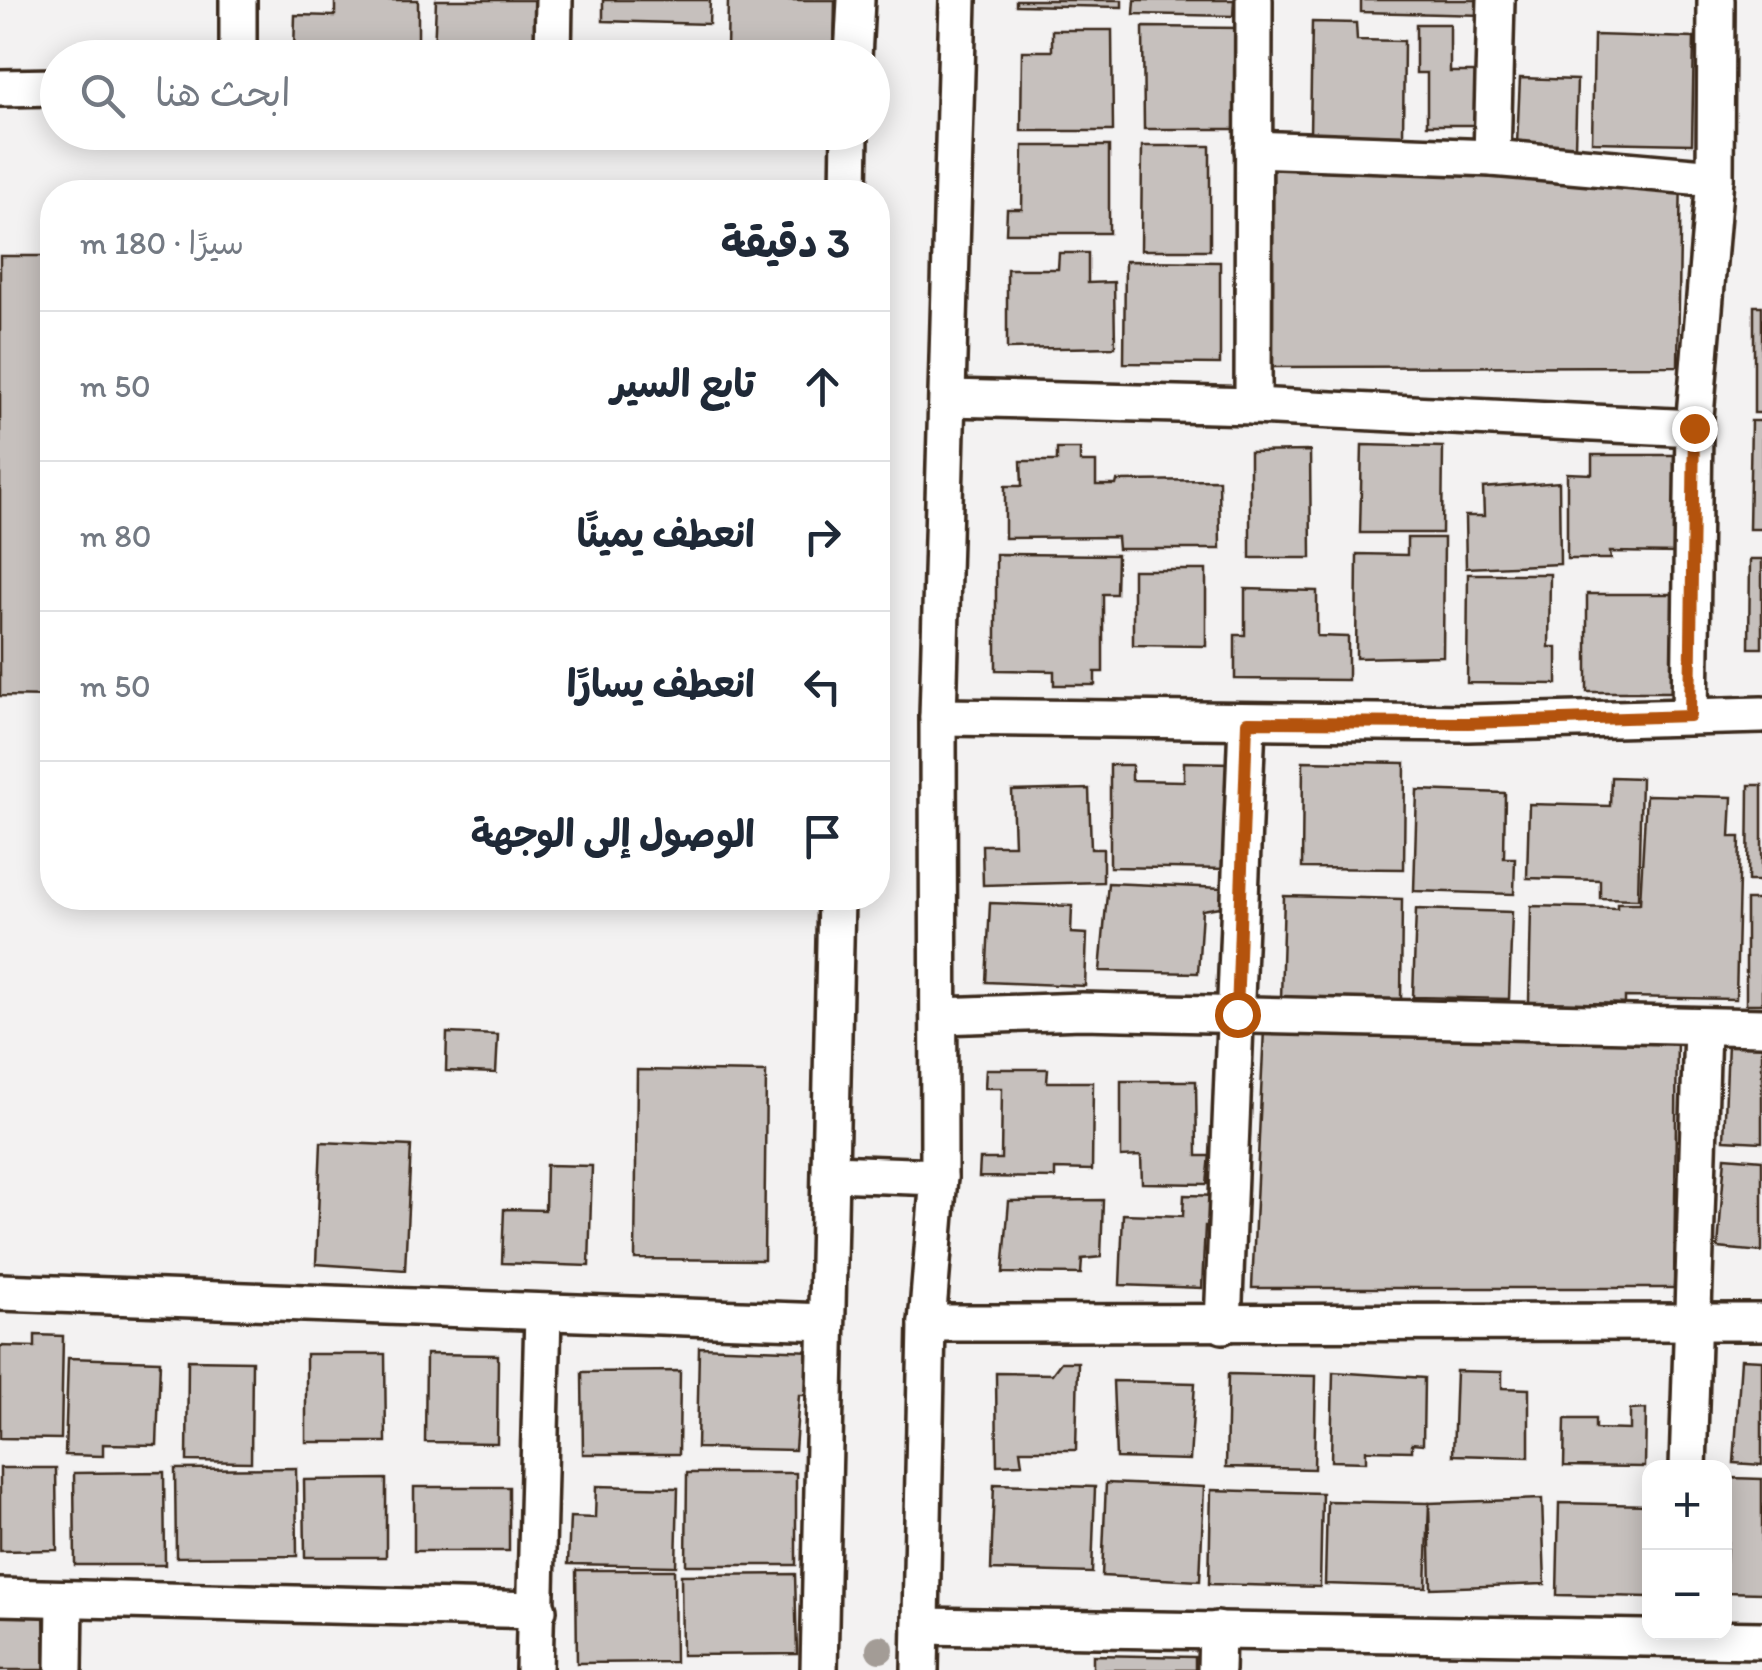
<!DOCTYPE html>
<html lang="ar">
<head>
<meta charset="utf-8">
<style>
  :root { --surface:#fff; --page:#f2f2f3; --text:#1f2937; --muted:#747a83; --line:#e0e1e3 }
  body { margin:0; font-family:Itim,"Playpen Sans Arabic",sans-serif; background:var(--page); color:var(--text); direction:rtl }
  .controls { position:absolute; right:30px; bottom:30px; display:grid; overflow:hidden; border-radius:20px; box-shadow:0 5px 25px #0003 }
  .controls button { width:90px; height:90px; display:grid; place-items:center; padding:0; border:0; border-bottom:2px solid var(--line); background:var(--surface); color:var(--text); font:50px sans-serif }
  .stop { position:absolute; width:30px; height:30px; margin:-22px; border:8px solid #b45309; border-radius:50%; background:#fff }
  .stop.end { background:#b45309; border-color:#fff; box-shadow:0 2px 10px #0008 }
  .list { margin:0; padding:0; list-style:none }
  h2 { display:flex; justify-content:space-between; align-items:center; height:130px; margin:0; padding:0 40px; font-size:42px }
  h2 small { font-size:32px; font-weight:400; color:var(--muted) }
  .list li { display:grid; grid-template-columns:65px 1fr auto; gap:30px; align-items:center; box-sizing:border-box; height:150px; padding:0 40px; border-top:2px solid var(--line) }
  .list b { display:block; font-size:38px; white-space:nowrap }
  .list em { font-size:32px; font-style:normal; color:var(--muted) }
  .icon { flex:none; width:55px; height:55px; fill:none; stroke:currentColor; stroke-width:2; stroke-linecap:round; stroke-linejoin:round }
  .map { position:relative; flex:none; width:1762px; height:1670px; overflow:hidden; direction:ltr }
  .search { position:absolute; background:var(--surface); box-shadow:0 5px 25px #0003; left:40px; top:40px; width:850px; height:110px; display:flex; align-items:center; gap:25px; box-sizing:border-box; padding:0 35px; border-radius:55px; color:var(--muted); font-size:38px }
  .panel { position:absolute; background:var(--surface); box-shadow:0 5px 25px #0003; left:40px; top:180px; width:850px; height:730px; border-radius:40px; direction:rtl }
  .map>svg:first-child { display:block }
  .building { fill:#c6c0bd; stroke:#3b2a1e; stroke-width:2.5 }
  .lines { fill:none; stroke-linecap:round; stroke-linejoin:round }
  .street-casing { stroke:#3b2a1e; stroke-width:42 }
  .street { stroke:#fff; stroke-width:35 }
  .tree { fill:#a39c96 }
  .route { stroke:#b45309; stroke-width:12 }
</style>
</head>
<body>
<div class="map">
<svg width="1762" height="1670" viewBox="0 0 1762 1670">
  <rect width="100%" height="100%" fill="#f3f2f2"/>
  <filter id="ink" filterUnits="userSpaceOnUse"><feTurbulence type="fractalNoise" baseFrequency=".01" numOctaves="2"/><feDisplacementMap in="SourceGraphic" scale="20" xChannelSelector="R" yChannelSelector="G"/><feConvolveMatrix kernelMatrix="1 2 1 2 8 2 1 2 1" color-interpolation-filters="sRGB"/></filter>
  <g filter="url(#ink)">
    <!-- building -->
    <g class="building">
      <path d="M335,0H418V56L294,53L295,15L335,16Z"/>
      <path d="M436,0H537L536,58L434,55Z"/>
      <path d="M603,0H710L709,24L603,21Z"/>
      <path d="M728,0H835L834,54L727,51Z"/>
      <path d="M1016,0H1122V7L1016,5Z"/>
      <path d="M1135,0H1234L1233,16L1134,14Z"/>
      <path d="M1361,0H1484V15L1361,12Z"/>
      <path d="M1312,22L1356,23L1357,40L1404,41L1403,135L1310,134Z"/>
      <path d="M1416,24H1450V72H1481V125H1427V73H1416Z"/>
      <path d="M1143,27L1243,28L1242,129H1144Z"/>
      <path d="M1052,30H1112L1113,131H1021L1022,51H1052Z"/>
      <path d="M1594,35L1694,38L1692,144L1592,142Z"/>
      <path d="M1520,78L1577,80L1575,146L1517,144Z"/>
      <path d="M1023,146H1109V233H1006L1007,209H1022Z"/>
      <path d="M1142,146H1210V250H1141Z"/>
      <path d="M1273,163L1681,168L1678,366L1273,367Z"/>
      <path d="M1059,253H1088V283L1114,282L1115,347L1007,349V269H1058Z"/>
      <path d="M0,256H52V697L0,696Z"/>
      <path d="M1125,261L1220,262V364L1124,363Z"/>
      <rect x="1754" y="306" width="8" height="107"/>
      <path d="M1751,421H1762V529H1749Z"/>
      <path d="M1362,445L1443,447L1442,533H1360Z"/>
      <path d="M1057,449H1080V462H1096V485H1116L1117,481L1219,480L1220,549H1118L1117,537L1005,538V486H1022L1021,461H1057Z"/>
      <path d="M1310,451L1311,558H1250V452Z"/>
      <path d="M1592,455H1681L1680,553L1610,552L1611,559H1567V473L1592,474Z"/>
      <path d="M1559,482L1560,564L1466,568L1465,516H1484L1483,488Z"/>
      <path d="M1407,538H1444L1443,656L1356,658L1357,554L1407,555Z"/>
      <path d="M996,554L1117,555L1116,594H1103V672H1095V685H1054V671L996,670Z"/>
      <path d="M1750,559H1762V648H1749Z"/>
      <path d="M1133,570H1206V646L1133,645Z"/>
      <path d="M1468,574H1550L1549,647H1557V684L1467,683Z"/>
      <path d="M1245,589L1317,591V636L1348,637V680L1235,679V635H1245Z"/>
      <rect x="1587" y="594" width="86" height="98"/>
      <path d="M1303,761L1405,763L1404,869L1302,868Z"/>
      <path d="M1184,762L1232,763L1229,869L1110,867V765H1132V780L1184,781Z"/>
      <path d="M1611,777L1641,778L1638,899L1600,898V880L1527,878L1529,804L1610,806Z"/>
      <path d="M1749,785H1762V881H1748Z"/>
      <path d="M1089,789L1091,849H1103V882L983,885L982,845H1014L1012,791Z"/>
      <path d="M1417,790L1505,793L1504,858H1515L1514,894L1414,891Z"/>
      <path d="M1646,795L1732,797L1730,837H1740L1736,999L1625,997V1004L1529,1002L1531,906L1617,908V903H1640Z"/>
      <path d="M1108,883L1223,888L1220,907L1202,910L1198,973L1100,971Z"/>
      <path d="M1284,896L1402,899L1401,1002L1281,999Z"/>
      <rect x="1746" y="900" width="16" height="104"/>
      <path d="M990,903L1072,906L1071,933L1087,934L1085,986L986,982Z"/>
      <path d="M1416,909L1512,912L1509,999L1413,997Z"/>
      <path d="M1264,1029L1677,1034L1674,1288H1252Z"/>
      <path d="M447,1033L498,1035L496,1073L446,1071Z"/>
      <path d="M1728,1043L1762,1045V1142L1724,1140Z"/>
      <path d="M986,1069H1048L1047,1082H1093L1092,1170L1055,1169V1178L979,1177L980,1159H1001L1002,1088H985Z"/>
      <path d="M637,1070L766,1072L764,1260L635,1259Z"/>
      <path d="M1121,1081H1196L1197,1156H1210L1207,1184L1142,1183L1141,1156L1121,1157Z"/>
      <path d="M321,1142L411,1146L405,1270L316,1264Z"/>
      <path d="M1725,1157L1762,1160V1252L1718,1248Z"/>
      <path d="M546,1165L592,1166L589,1266L502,1263L504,1209L545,1210Z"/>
      <path d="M1184,1195L1222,1196L1220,1226H1205L1202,1288L1120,1285L1123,1214L1183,1216Z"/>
      <path d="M1103,1200L1101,1257L1082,1259L1081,1274L1003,1273L1009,1201Z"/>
      <path d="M35,1335L63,1336L61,1439L0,1438V1346L35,1347Z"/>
      <path d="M699,1347L814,1351V1395H799L795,1450L697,1448Z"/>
      <path d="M306,1354H385L386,1442H306Z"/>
      <path d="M426,1354L498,1355L497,1443L425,1442Z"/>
      <path d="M68,1358L160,1361L157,1445L103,1444V1456L65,1455Z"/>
      <path d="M1741,1359L1762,1360V1465L1734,1463Z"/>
      <path d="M188,1360L252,1361L251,1462L187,1461Z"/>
      <path d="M1061,1362H1078L1076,1450H1020L1022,1464L997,1465L996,1373L1052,1374Z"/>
      <path d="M680,1371L679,1454H583L582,1372Z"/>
      <path d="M1456,1371L1502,1372V1388L1529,1389V1457L1453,1455Z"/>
      <path d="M1333,1372L1424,1378L1423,1444L1412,1443V1451L1366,1450V1462L1331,1461Z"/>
      <path d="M1228,1374L1316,1376L1314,1469L1226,1467Z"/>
      <path d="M1113,1381L1195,1383L1190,1460L1116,1458Z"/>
      <path d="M1646,1409L1645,1467L1564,1466L1565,1419H1595V1429L1630,1430V1410Z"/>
      <path d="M0,1468H56L57,1550L0,1551Z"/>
      <path d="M296,1468L297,1556L176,1557L175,1469Z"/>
      <path d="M164,1472L165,1565H75L74,1473Z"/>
      <path d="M687,1473H796V1565H686Z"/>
      <path d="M1731,1478L1762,1479V1593L1724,1592Z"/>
      <path d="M386,1479V1557H305L304,1480Z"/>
      <path d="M1106,1483L1204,1487L1200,1581L1102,1576Z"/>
      <path d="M994,1484L1095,1487L1092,1573L991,1570Z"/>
      <path d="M596,1486L678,1488L676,1566L568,1564L570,1517L595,1518Z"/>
      <rect x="414" y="1487" width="95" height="64"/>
      <path d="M1211,1490L1322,1493L1320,1587L1209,1584Z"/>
      <path d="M1542,1499L1545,1584L1431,1588L1429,1503Z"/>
      <path d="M1327,1501L1429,1503L1426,1587L1325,1584Z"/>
      <path d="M1559,1503L1650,1505V1597L1557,1595Z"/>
      <path d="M576,1570H674L675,1662L577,1663Z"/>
      <path d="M795,1574L797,1654L682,1655L681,1575Z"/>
      <path d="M0,1606H44L45,1670H0Z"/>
      <path d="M1093,1655L1195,1657V1670H1093Z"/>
    </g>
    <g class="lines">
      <defs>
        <g id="street">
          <path d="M238,58V0"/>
          <path d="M553,58L554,0"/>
          <path d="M853,58L856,0"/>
          <path d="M0,88L58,87"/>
          <path d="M1253,149L1492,158L1715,178"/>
          <path d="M1492,158L1496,0"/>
          <path d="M849,192L850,132"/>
          <path d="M949,398L1253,406L1694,428"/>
          <path d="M1253,406L1254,0"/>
          <path d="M1690,716L1694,428L1715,178L1716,0"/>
          <path d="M938,717L1468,723L1762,715"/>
          <path d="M940,1016L1082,1011L1762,1027"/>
          <path d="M831,1173L939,1177"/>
          <path d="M0,1292L826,1322"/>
          <path d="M927,1323L1762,1322"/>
          <path d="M1223,1325L1247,722"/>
          <path d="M1688,1468L1702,1028"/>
          <path d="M0,1597L538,1610"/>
          <path d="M921,1626L1762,1640"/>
          <path d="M64,1670L65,1599"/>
          <path d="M534,1670L543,1313"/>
          <path d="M819,1670L836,898"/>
          <path d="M920,1670L927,1323L939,1177L938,717L958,0"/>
          <path d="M1216,1670L1217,1630"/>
        </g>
      </defs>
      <!-- street casing -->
      <use href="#street" class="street-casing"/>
      <!-- street -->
      <use href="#street" class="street"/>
    </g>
    <!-- trees -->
    <circle class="tree" cx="880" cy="1649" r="14"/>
  </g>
  <g class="lines" filter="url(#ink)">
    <!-- route -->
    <path class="route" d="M1237,1014L1247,722L1468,723L1690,716L1694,428"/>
  </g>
</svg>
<div class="controls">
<button>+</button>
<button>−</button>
</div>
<div class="stop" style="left:1237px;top:1014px"></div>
<div class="stop end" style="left:1694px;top:428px"></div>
<div class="search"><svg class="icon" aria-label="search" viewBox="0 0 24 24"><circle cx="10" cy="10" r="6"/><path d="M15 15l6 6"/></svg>ابحث هنا</div>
<section class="panel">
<h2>3 دقيقة<small>سيرًا · 180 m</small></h2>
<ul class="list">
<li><svg class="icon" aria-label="ahead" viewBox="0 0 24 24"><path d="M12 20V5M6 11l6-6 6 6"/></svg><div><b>تابع السير</b></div><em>50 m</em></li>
<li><svg class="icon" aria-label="right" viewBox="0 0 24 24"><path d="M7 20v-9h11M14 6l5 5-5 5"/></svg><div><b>انعطف يمينًا</b></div><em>80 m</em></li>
<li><svg class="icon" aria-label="left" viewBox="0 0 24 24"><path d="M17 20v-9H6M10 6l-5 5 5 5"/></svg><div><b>انعطف يسارًا</b></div><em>50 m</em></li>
<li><svg class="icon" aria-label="arrive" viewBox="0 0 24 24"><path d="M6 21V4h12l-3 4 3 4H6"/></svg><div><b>الوصول إلى الوجهة</b></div></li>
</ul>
</section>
</div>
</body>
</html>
